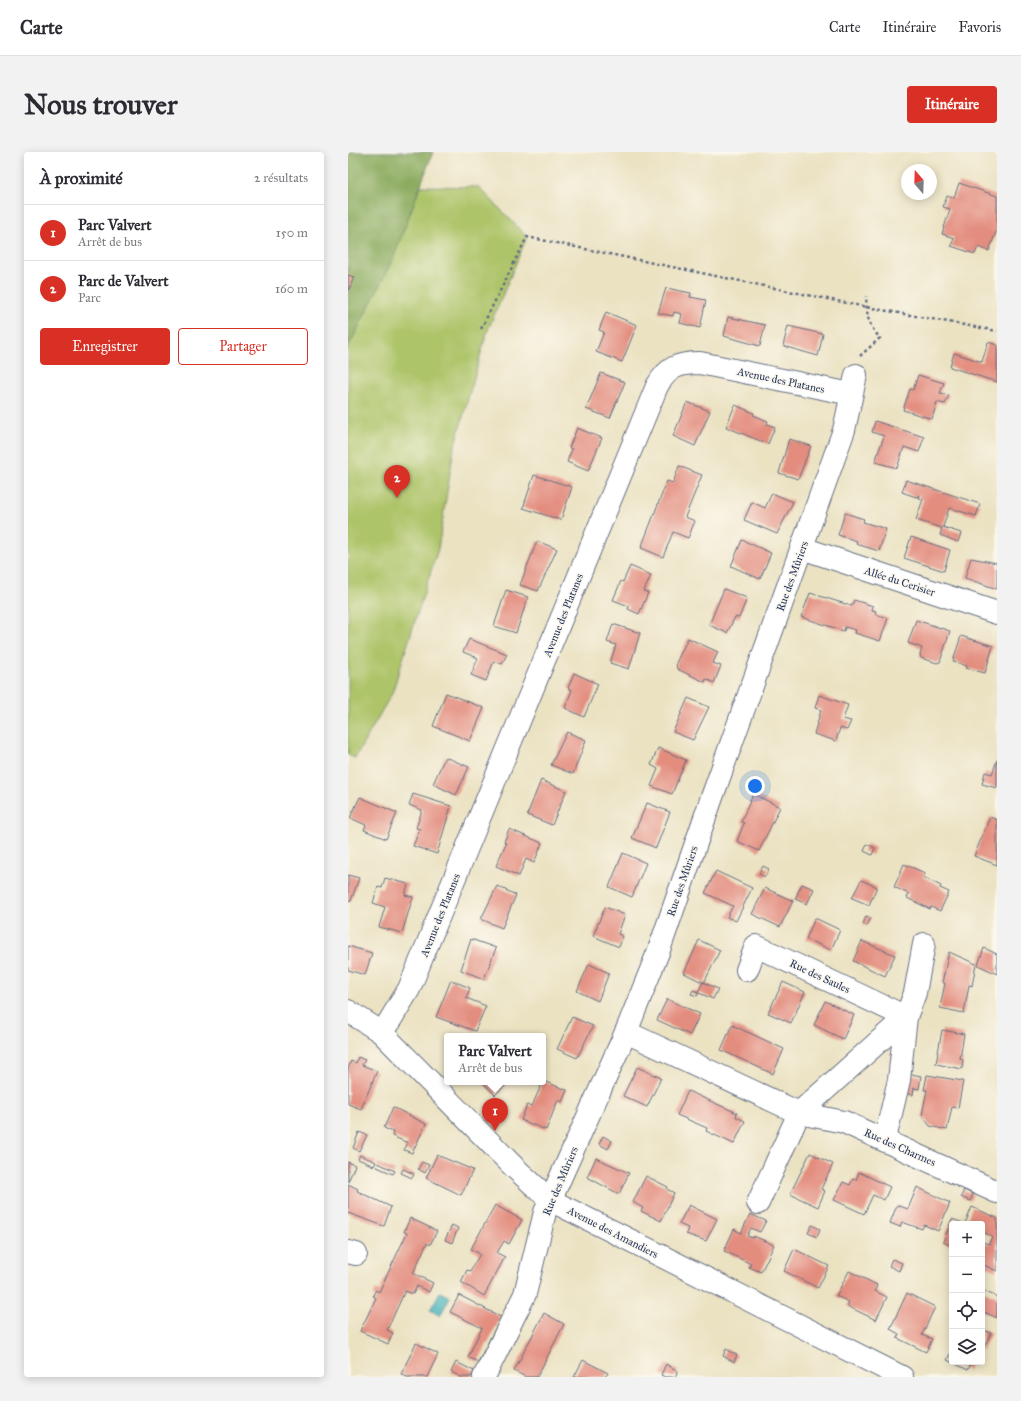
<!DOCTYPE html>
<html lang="fr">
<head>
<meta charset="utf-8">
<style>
  :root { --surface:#fff; --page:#f2f2f3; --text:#2b2b33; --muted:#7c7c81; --line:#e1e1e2; --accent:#d93025 }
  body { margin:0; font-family:"IM FELL Great Primer",serif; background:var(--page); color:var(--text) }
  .controls { position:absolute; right:12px; bottom:12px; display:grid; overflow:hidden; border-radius:4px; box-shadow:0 2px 10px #0003 }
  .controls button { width:36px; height:36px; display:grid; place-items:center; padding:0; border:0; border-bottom:1px solid var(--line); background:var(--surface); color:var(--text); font:20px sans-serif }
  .compass { position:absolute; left:553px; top:12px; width:36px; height:36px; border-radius:50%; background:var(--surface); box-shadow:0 2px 10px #0003; rotate:341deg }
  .you { position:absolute; left:407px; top:634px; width:14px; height:14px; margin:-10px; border:3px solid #fff; border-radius:50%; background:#1a73e8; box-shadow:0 0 0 6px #1a73e833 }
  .badge { display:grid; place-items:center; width:26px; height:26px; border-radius:50%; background:var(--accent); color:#fff; font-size:13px; font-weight:700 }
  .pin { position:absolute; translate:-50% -33px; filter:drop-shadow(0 1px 2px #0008) }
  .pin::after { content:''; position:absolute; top:21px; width:14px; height:12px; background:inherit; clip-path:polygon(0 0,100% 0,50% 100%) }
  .popup { position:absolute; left:96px; top:881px; width:102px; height:52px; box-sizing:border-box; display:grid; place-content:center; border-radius:4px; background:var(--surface); filter:drop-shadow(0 1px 3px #0005); font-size:13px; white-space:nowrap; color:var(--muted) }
  .popup b { font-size:15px; color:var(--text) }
  .popup::after { content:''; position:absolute; left:50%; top:100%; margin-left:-8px; border:8px solid transparent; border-top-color:var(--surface) }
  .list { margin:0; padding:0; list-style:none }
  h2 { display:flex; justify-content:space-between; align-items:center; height:52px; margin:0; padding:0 16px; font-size:17px }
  h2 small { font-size:13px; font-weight:400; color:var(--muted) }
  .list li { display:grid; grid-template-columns:26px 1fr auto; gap:12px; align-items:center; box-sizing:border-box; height:56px; padding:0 16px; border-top:1px solid var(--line) }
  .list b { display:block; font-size:15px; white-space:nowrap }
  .list p { margin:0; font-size:13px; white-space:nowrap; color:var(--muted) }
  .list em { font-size:13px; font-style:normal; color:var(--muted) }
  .actions { display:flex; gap:8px; padding:12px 16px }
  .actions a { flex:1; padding:9px 0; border:1px solid var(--accent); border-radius:4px; text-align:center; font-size:14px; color:var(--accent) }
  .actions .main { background:var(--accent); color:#fff }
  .icon { flex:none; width:22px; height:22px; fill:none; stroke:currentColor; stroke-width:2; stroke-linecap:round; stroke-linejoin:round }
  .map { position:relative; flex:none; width:649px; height:1225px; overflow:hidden; border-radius:4px }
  header { display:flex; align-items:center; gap:24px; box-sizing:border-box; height:56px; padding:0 20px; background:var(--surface); border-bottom:1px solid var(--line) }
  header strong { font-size:19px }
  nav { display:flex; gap:22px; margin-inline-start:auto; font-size:14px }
  .intro { display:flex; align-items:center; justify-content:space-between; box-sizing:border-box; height:96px; padding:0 24px }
  h1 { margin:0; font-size:28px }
  .button { padding:10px 18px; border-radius:4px; background:var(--accent); color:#fff; font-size:14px; font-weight:700 }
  main { display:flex; gap:24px; padding:0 24px }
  aside { flex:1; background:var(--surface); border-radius:4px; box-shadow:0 2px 10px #0003 }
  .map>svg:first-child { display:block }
  .green { fill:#adc469; stroke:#647a64 }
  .forest { fill:#8aaa5d; stroke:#526c5e }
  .water { fill:#3dafb6; stroke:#2c6f8a }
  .building { fill:#e38d7f }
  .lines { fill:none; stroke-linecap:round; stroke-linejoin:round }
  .minor-casing { stroke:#646e81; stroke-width:24 }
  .path { stroke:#646e81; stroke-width:2.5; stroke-dasharray:3 3; stroke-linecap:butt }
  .minor { stroke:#fff; stroke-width:22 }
  .labels { text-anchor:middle; stroke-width:3; stroke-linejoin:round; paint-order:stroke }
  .street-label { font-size:11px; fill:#1b2f5e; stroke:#fbf7ec }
</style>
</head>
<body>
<header>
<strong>Carte</strong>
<nav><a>Carte</a><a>Itinéraire</a><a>Favoris</a></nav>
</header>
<div class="intro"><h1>Nous trouver</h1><a class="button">Itinéraire</a></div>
<main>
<aside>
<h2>À proximité<small>2 résultats</small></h2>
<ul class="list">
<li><span class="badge">1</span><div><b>Parc Valvert</b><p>Arrêt de bus</p></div><em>150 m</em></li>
<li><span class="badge">2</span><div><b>Parc de Valvert</b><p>Parc</p></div><em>160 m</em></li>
</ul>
<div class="actions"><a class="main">Enregistrer</a><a>Partager</a></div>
</aside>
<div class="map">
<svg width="649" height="1225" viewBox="0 0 649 1225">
  <rect width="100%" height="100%" fill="#fbf7ec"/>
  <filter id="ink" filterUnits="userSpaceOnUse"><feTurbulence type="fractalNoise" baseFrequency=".025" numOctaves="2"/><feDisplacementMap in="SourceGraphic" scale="8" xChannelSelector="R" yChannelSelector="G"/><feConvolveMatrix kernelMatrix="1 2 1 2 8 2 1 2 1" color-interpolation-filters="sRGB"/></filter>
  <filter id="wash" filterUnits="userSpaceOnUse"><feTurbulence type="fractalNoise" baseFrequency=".012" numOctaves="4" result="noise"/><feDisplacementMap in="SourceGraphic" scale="16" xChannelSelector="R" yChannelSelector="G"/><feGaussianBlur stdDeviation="0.9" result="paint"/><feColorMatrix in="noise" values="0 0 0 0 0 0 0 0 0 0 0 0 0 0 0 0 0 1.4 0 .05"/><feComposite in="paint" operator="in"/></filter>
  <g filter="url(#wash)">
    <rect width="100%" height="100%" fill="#ebe2c2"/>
    <!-- green -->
    <path class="green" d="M73,34L131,35L179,85L139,180L106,296L90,397L44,541L7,606L0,603V184Z"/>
    <!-- forest -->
    <path class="forest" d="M0,0H85L45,107L0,196Z"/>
    <!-- water -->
    <path class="water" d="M92,1140L102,1145L92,1164L82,1158Z"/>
    <g id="blocks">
      <!-- building -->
      <g class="building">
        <path d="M611,31L649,44V77L641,99L630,95L627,102L603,94L606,86L594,82L602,57L595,55L599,44L606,46Z"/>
        <path d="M0,123L6,125L0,140Z"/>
        <path d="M318,136L343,141L342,145L358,148L352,176L332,171L334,162L326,160L325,164L310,161Z"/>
        <path d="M258,160L289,173L274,210L248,200L256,180L251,178Z"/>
        <path d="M380,165L417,173L412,194L376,184Z"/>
        <path d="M440,174L475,182L470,204L435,194Z"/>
        <path d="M640,190L649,193V230L602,215L606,201L634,210Z"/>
        <path d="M253,221L277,230L262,266L238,257Z"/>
        <path d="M570,223L596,231L592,241L601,243L597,252L589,250L584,267L555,258L562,237L565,238Z"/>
        <path d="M339,250L362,259L347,294L325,284Z"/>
        <path d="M387,253L406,261L405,263L420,269L419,272L427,275L420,292L378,275Z"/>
        <path d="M527,269L576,285L571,300L556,295L549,316L527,310L536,284L524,280Z"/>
        <path d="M229,276L254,286L240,319L219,310L224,297L221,296Z"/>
        <path d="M441,287L463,294L450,327L431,321Z"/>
        <path d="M331,314L354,323L337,365L347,369L340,386L325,380L315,405L293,396L319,329L325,331Z"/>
        <path d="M186,323L224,335L213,368L175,356Z"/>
        <path d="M558,328L632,352L628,364L601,356L595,375L613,381L610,390L592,383L594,376L568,368L575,347L571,346L572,343L568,345L554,340Z"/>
        <path d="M424,341L445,350L429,382L396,368L404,350L417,356Z"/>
        <path d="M497,361L516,367L515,370L538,377L531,399L508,392L509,389L490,383Z"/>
        <path d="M563,385L602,398L596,419L556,406Z"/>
        <path d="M394,388L423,401L412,427L383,414Z"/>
        <path d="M189,389L209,397L190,439L172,433Z"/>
        <path d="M623,406L649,411V437L617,426Z"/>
        <path d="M282,414L303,423L296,439L300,441L291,462L280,457L281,454L265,448L273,429L275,430Z"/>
        <path d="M376,437L399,446L391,466L387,465L379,481L361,473Z"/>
        <path d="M158,438L180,445L168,481L146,474Z"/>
        <path d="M462,441L504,454L506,448L525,454L524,458L528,459L527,462L540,466L532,489L507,481L508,478L497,475L496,479L453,465Z"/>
        <path d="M568,468L602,479L592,510L589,511L573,506L572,503L574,496L560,491Z"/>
        <path d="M265,472L292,481L281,517L262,511L268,493L259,490Z"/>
        <path d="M613,484L645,494L637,521L618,516L619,514L605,509Z"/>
        <path d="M340,486L370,500L365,511L373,514L366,531L358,527L357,530L329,517L328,511Z"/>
        <path d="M121,487L159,502L154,512L146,509L138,529L123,523L130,506L115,500Z"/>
        <path d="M226,521L250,532L236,565L217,556L224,538L220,536Z"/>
        <path d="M98,541L136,556L122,589L85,574Z"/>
        <path d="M471,543L500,553L495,567L503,569L499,578L492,576L488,589L466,582L473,558L467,556Z"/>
        <path d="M340,546L361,555L345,588L325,580Z"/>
        <path d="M219,580L238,588L225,622L203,613Z"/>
        <path d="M310,596L338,608L324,642L303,634L310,617L303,613Z"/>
        <path d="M97,605L121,615L108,643L85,632Z"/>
        <path d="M649,608V636L634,632L637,620L644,622Z"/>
        <path d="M193,628L218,639L204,673L179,663Z"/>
        <path d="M65,642L103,654L89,702L65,694L72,677L68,676L74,658L61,653Z"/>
        <path d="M405,642L432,655L411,699L389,689L396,671L393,670Z"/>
        <path d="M12,645L49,661L38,687L16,678L18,673L2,666Z"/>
        <path d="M299,651L322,660L308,696L284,686Z"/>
        <path d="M642,665L649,668V713L626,704Z"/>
        <path d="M161,677L194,691L186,711L178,707L171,724L148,714L158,691L156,690Z"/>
        <path d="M519,692L527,696L524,703L516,699Z"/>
        <path d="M275,701L298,711L284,745L261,735Z"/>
        <path d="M556,712L577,721L575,725L593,734L592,736L601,740L592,759L583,755L582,757L559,746L561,742L546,735Z"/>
        <path d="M415,714L421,717L417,725L411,722Z"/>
        <path d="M368,719L404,736L388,769L379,765L385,754L357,741Z"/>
        <path d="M0,723L11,726L3,749L0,748Z"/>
        <path d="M37,726L60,732L57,743L65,745L54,781L31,775L37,755L25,751L30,735L34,736Z"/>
        <path d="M513,728L529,735L521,753L504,746Z"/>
        <path d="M454,732L466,737L459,752L447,747Z"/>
        <path d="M149,734L168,743L154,776L133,767Z"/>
        <path d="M417,736L445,749L432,775L404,762Z"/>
        <path d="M257,755L277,763L270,782L275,784L271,795L245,784Z"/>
        <path d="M518,764L523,766L519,774L515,772Z"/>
        <path d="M467,766L492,778L483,798L458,787Z"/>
        <path d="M123,787L148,796L136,827L113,818Z"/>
        <path d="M351,788L372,798L356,831L336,821Z"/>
        <path d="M514,789L547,803L537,824L505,809Z"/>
        <path d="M0,794L24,801L17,823L0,818Z"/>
        <path d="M636,796L649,802V822L630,813Z"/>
        <path d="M601,800L628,812L624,834L621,833L616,861L592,856L597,831H594Z"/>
        <path d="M241,812L261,821L250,849L229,839Z"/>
        <path d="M103,828L122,836L118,846L138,854L127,879L88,865Z"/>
        <path d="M355,830L370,837L365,847L351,841L349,844L343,842L345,838L350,840Z"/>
        <path d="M435,830L457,840L443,871L420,861Z"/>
        <path d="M319,847L352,862L342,883L309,868Z"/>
        <path d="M477,849L506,863L495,887L466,873Z"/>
        <path d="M224,865L245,874L229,906L209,897Z"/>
        <path d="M384,873L436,897L425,922L373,898Z"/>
        <path d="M594,878L616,882L612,907L615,908L614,917L588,912Z"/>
        <path d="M10,905L17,908L14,913L29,919L13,957L0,952V917L3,909L8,911Z"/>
        <path d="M289,915L313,926L299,955L275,944Z"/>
        <path d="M563,922L573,924L571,937L566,936L565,943L559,942Z"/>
        <path d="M579,923L615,929L610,956L604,955L599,978L582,974L574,963L579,938H576Z"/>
        <path d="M195,929L219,938L214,950L210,948L198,978L173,968L179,953L184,954Z"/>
        <path d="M134,930H161L147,943Z"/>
        <path d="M340,939L389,961L388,965L397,969L386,992L358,979L359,976L329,963Z"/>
        <path d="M45,955L78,972L64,1001L56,998L60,991L44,984L45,980L36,976Z"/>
        <path d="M11,980L19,983L11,999L5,996Z"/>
        <path d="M255,984L264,989L260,997L251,992Z"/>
        <path d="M462,1001L485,1012L473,1037L477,1039L470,1055L442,1042Z"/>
        <path d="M12,1003L28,1010L26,1014L10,1007Z"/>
        <path d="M89,1003L125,1018L113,1043L78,1026Z"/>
        <path d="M248,1006L281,1021L271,1042L239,1025Z"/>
        <path d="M0,1010L7,1013L0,1030Z"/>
        <path d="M74,1010L81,1013L77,1021L70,1017Z"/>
        <path d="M30,1011L47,1019L45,1022L29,1015Z"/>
        <path d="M55,1017L66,1022L64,1026L53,1021Z"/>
        <path d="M511,1020L542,1035L536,1048L525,1043L516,1062L486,1048L495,1030L502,1033L505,1027L508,1028Z"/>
        <path d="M298,1024L320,1035L319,1037L326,1041L313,1069L293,1059L295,1056L285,1050Z"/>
        <path d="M0,1032L10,1037L9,1039L43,1055L36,1074L0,1061Z"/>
        <path d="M569,1035L602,1051L590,1079L576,1073L574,1077L554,1070L552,1075L542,1071L549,1053L560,1057Z"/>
        <path d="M616,1038L625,1042L622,1049L613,1045Z"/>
        <path d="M147,1053L174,1068L161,1092L156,1089L149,1101L157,1105L136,1144L113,1130L119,1118L122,1119L132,1102L123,1097Z"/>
        <path d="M341,1053L369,1067L358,1089L338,1082L340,1076L331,1072Z"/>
        <path d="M624,1055L649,1066V1119L634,1112V1090L641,1092L644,1084L634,1080V1072H617Z"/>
        <path d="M402,1062L418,1069L412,1080L403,1076L399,1084L405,1086L406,1084L426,1093L413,1120L401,1115L403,1112L376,1099L386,1077L393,1081Z"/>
        <path d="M62,1066L89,1079L82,1093L79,1091L65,1121L85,1131L81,1140L69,1134L65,1142L57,1139L39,1178L45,1181L40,1192L12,1179L28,1146L25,1144L26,1141L28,1138L31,1140L59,1081L56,1080Z"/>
        <path d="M604,1067L615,1071L604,1072V1094L595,1090Z"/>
        <path d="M104,1073L110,1076L104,1091L97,1088Z"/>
        <path d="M464,1073L472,1077L469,1085L460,1081Z"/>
        <path d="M446,1097L481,1114L470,1136L436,1119Z"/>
        <path d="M544,1107L554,1111L551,1119L541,1114Z"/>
        <path d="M501,1119L529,1133L527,1139L539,1145L528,1168L499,1154L501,1150L488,1144Z"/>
        <path d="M634,1138L649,1145V1166L634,1159Z"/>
        <path d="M559,1141L587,1155L574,1183L584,1187L578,1200L549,1186L551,1182L542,1177Z"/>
        <path d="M111,1143L153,1165L130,1210L120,1205L134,1176L102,1160Z"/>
        <path d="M196,1161L216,1172L189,1225H178L166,1219Z"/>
        <path d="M634,1177L643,1181L634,1199Z"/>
        <path d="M68,1191L90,1202L79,1225H59L53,1222Z"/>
        <path d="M378,1197L389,1203L386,1210L375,1204Z"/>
        <path d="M604,1198V1210H624L620,1218L599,1208Z"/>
        <path d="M235,1208L260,1221L257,1225H226Z"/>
        <path d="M108,1210L126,1219L123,1225H113L103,1220Z"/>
        <path d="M318,1212L330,1219L327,1225H317L313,1223Z"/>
      </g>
    </g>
  </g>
  <g filter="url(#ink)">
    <use href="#blocks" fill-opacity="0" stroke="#646e81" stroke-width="1"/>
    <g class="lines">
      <defs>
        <g id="minor">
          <path d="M454,396L649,461"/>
          <path d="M399,818L408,794L558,865L551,928L537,987"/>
          <path d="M0,859L33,880L167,1016L202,1048L554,1225"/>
          <path d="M33,880L41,870L61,837L309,234C320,215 330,211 352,211L503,242"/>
          <path d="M278,880L451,961L496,970L649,1040"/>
          <path d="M410,1051L451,961L558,865L567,841L576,792"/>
          <path d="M0,1100L8,1102"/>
          <path d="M136,1225L177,1142L197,1060L278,880L311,798L363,648L496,278L508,223"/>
        </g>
      </defs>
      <!-- minor casing -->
      <use href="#minor" class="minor-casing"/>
      <!-- path -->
      <g class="path">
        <path d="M133,177L179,85L518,155L649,179"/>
        <path d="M512,204L532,186C519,172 519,163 518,144"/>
      </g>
      <!-- minor -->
      <use href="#minor" class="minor"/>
    </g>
  </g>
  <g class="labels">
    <!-- street labels -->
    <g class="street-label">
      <text transform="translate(433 228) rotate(12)" y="4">Avenue des Platanes</text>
      <text transform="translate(444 424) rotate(-70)" y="4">Rue des Mûriers</text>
      <text transform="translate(552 429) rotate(18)" y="4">Allée du Cerisier</text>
      <text transform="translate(215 463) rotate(-68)" y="4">Avenue des Platanes</text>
      <text transform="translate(334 729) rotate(-71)" y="4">Rue des Mûriers</text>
      <text transform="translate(92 763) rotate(-68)" y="4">Avenue des Platanes</text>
      <text transform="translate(472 824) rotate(25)" y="4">Rue des Saules</text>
      <text transform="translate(552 995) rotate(24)" y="4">Rue des Charmes</text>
      <text transform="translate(212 1029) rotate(-67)" y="4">Rue des Mûriers</text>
      <text transform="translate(265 1080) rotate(27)" y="4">Avenue des Amandiers</text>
    </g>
  </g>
</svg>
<div class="controls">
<button>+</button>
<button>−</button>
<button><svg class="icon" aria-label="locate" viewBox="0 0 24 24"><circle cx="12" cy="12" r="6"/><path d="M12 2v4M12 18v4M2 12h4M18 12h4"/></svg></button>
<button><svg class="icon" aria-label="layers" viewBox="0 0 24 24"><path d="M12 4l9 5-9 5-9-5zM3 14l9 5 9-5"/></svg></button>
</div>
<svg class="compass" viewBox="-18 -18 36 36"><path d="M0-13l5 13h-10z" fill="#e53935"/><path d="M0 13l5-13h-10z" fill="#7c7c81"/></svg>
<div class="you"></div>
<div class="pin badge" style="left:147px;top:979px">1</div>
<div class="popup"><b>Parc Valvert</b>Arrêt de bus</div>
<div class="pin badge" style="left:49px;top:346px">2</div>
</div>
</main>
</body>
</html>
